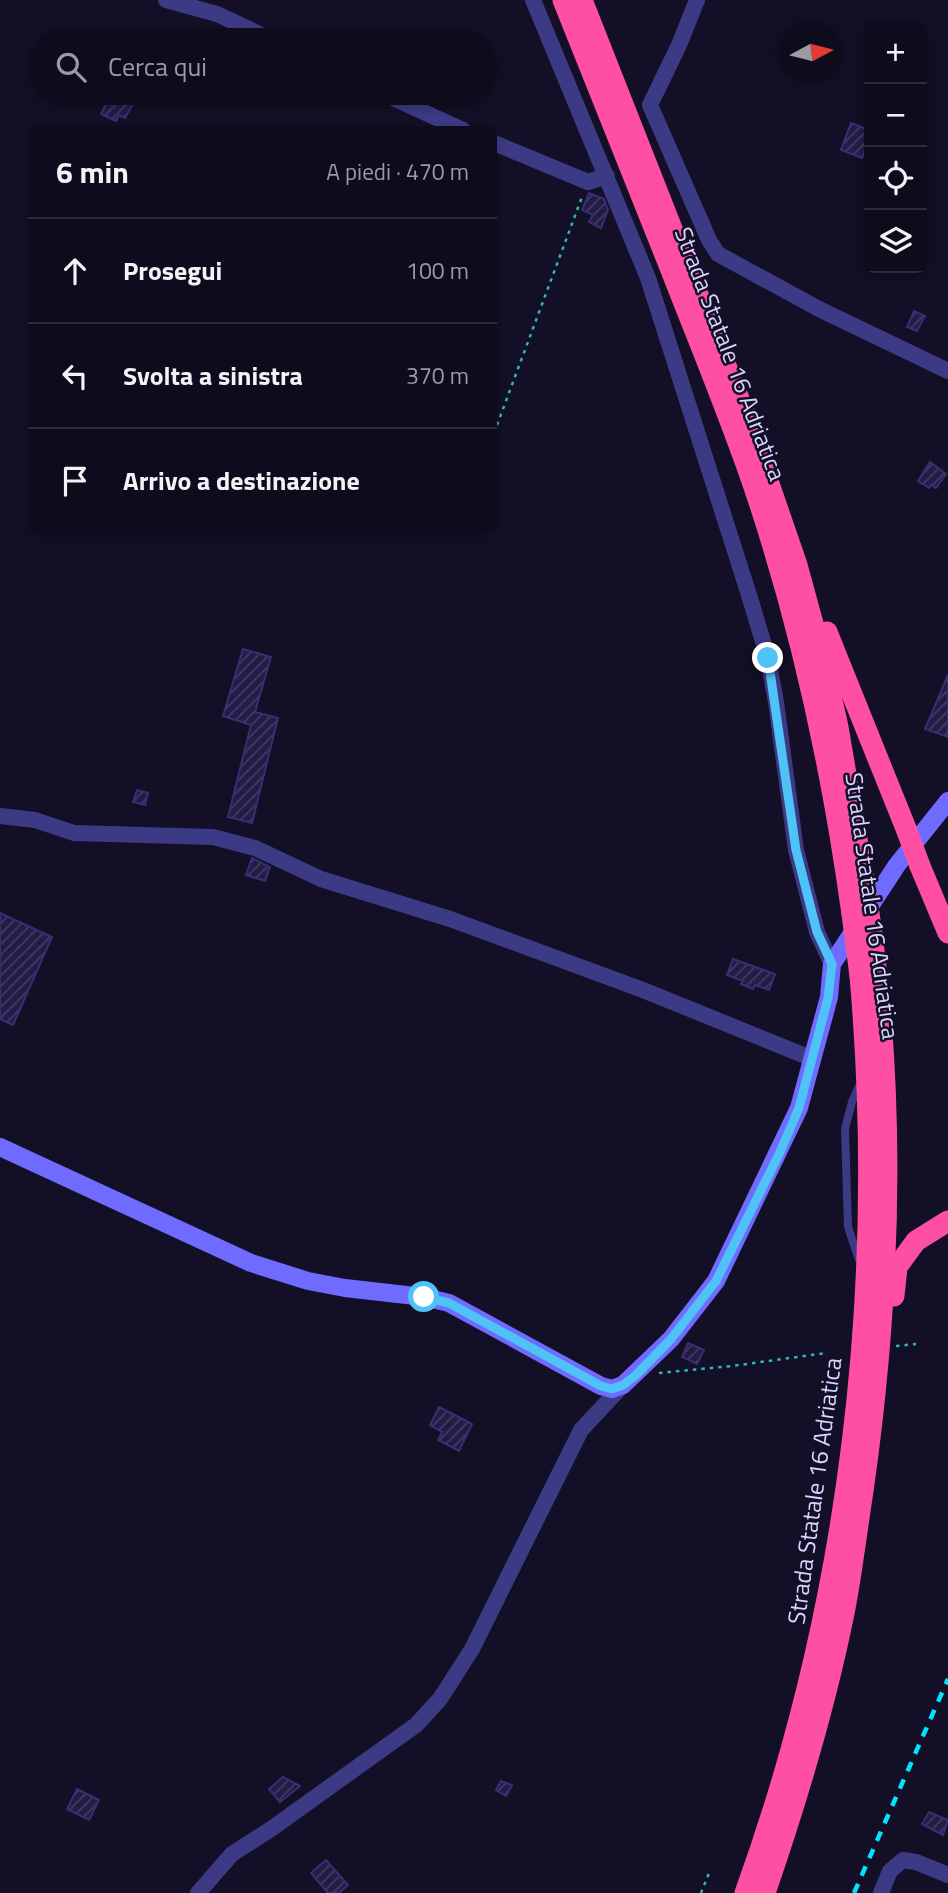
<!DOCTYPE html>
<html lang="it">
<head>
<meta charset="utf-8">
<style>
  :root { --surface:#0e0b1c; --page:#171425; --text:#f1f3f6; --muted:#9b9ba3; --line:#2e2b3b }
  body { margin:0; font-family:"Titillium Web",sans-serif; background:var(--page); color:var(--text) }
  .controls { position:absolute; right:21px; top:21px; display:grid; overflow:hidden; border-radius:10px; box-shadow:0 4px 10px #0003 }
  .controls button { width:63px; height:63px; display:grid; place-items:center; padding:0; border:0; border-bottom:2px solid var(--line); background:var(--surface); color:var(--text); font:35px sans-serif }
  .compass { position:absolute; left:780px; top:21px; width:63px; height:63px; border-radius:50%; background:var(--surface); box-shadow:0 4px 10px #0003; rotate:83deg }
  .stop { position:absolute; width:21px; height:21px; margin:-16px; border:5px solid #4fc3f7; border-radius:50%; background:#fff }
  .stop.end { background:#4fc3f7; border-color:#fff; box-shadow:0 2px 7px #0008 }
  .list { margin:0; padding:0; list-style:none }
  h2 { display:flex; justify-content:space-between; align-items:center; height:91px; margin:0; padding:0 28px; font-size:30px }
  h2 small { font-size:23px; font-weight:400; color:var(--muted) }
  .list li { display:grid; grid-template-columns:46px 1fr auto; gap:21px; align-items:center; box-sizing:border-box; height:105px; padding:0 28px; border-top:2px solid var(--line) }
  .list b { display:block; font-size:26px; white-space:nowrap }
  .list em { font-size:23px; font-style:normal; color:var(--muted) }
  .icon { flex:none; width:38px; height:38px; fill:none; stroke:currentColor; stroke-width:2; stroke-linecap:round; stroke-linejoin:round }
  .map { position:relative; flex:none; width:948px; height:1893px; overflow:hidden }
  .search { position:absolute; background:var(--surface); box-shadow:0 4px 10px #0003; left:28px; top:28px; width:469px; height:77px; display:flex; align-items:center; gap:18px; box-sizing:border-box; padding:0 24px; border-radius:38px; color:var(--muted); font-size:26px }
  .panel { position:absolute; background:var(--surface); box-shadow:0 4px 10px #0003; left:28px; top:126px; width:469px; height:406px; border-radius:10px }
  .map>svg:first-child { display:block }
  .building { fill:url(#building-hatch); stroke:#3b2d73; stroke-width:2 }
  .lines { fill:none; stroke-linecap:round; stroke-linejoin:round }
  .path { stroke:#2fb8b0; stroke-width:2.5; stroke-dasharray:3.5 5; stroke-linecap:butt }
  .lane { stroke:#3d3a85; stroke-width:8 }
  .street { stroke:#3d3a85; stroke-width:16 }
  .secondary { stroke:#6f6bff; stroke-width:18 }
  .highway { stroke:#ff4fa3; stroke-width:21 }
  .rail { stroke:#00e5ff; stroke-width:4.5; stroke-dasharray:10 9; stroke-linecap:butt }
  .highway-bridge { stroke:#ff4fa3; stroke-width:21 }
  .route { stroke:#4fc3f7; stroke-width:9 }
  .labels { text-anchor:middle; stroke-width:5; stroke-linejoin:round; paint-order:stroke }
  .street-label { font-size:24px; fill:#d9d4ff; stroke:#130f26 }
</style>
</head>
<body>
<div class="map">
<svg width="948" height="1893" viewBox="0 0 948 1893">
  <defs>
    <pattern id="building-hatch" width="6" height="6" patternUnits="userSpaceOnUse" patternTransform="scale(1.75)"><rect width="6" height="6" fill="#241b47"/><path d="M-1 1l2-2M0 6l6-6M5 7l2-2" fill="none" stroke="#433b63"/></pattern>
  </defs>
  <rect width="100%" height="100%" fill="#130f26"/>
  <!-- building -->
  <g class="building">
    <path d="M112,93H139L125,118L119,115L116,121L101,114Z"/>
    <path d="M851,123L869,130V138L862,158L841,150Z"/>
    <path d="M589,193L604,199L608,210L601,228L589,222L593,215L582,210Z"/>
    <path d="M914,311L925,316L917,331L907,327Z"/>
    <path d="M930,462L946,474L936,488L931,485L929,488L918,481Z"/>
    <path d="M243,649L271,657L255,712L278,718L252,823L228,817L251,725L223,716Z"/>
    <path d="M948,675V737L925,729Z"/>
    <path d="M137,790L148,793L145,805L133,802Z"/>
    <path d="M252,858L270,867L265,881L246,875Z"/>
    <path d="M0,913L52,937L13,1025L0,1019Z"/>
    <path d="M733,959L775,974L769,990L755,985L753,989L741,984L743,981L727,975Z"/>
    <path d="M688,1343L704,1350L697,1364L682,1357Z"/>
    <path d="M439,1407L472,1424L459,1451L438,1440L442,1432L430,1425Z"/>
    <path d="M283,1777L300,1786L280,1802L269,1789Z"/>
    <path d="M501,1781L512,1785L506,1796L496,1790Z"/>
    <path d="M77,1789L99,1800L89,1820L67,1809Z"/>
    <path d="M929,1812L948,1820L943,1835L922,1824Z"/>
    <path d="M326,1860L348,1885L339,1893H328L311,1873Z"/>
  </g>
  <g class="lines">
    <!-- path -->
    <g class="path">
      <path d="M494,433L582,197"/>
      <path d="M896,1346L916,1344"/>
      <path d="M659,1373L732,1366L826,1353"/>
      <path d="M701,1893L709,1873"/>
    </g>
    <!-- lane -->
    <path class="lane" d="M859,1260L848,1227L845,1129L852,1102L861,1082"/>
    <!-- street -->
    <g class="street">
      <path d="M166,0L217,14L272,40"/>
      <path d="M533,0L648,278L749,595L768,658L776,702L796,850L817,932L832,964"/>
      <path d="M697,0L679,45L650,105L709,240L718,254L819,309L948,371"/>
      <path d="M382,93L463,130"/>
      <path d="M494,143L588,182L607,176"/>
      <path d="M0,816L35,820L74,833L213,837L255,848L321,879L450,919L643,990L813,1059"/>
      <path d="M198,1893L232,1854L271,1829L416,1725L440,1699L472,1649L581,1430L623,1385"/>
      <path d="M881,1893L890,1871L903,1860L916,1862L948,1875"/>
    </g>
    <!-- secondary -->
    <path class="secondary" d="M0,1147L251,1263L308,1281L345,1288L424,1297L449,1303L601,1386L612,1389L623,1385L671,1339L716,1281L799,1108L829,997L832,964L897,865L948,801"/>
    <!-- highway -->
    <g class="highway">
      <path d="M563,0C599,90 635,180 671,270C699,342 729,414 754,487C801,626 832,769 852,914"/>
      <path d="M582,0L745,414L797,565L824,664L838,727L866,892"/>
      <path d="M827,632L907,831"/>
      <path d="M920,866L948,933"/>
      <path d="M894,1296L897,1267L916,1241L948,1221"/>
      <path d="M745,1893C851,1601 887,1285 860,976"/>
      <path d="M765,1893C796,1803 824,1711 843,1618C850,1585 854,1551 859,1518C888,1329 897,1132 873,942"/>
    </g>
    <!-- rail -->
    <path class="rail" d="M854,1893L948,1679"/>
    <!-- highway-bridge -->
    <g class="highway-bridge">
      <path d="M907,831L920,866"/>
      <path d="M866,892L873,942"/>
      <path d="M852,914L860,976"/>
    </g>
  </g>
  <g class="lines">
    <!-- route -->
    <path class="route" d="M424,1297L449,1303L601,1386L612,1389L623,1385L635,1376L671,1339L716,1281L780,1152L799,1108L828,998L832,964L817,932L796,850L768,658"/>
  </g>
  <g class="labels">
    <!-- street labels -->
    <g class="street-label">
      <text transform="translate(730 354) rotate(69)" y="8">Strada Statale 16 Adriatica</text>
      <text transform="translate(872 906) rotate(82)" y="8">Strada Statale 16 Adriatica</text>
      <text transform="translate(815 1491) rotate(-82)" y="8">Strada Statale 16 Adriatica</text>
    </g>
  </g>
</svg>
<div class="controls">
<button>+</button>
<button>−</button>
<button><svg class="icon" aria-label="locate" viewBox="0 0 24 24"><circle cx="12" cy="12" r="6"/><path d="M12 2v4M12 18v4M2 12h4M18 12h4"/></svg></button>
<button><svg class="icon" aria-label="layers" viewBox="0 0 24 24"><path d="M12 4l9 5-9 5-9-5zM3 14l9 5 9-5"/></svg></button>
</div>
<svg class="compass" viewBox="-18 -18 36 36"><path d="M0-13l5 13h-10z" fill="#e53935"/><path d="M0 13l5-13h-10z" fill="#9b9ba3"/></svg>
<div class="stop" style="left:424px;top:1297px"></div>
<div class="stop end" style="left:768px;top:658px"></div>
<div class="search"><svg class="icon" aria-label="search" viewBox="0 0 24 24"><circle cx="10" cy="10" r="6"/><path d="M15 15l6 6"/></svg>Cerca qui</div>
<section class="panel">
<h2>6 min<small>A piedi · 470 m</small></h2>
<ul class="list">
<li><svg class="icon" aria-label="ahead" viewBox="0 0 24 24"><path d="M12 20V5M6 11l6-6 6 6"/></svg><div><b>Prosegui</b></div><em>100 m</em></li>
<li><svg class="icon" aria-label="left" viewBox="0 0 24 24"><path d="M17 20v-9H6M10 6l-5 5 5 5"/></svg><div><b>Svolta a sinistra</b></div><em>370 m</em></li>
<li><svg class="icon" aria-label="arrive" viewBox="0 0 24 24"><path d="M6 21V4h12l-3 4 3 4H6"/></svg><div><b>Arrivo a destinazione</b></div></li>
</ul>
</section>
</div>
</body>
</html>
